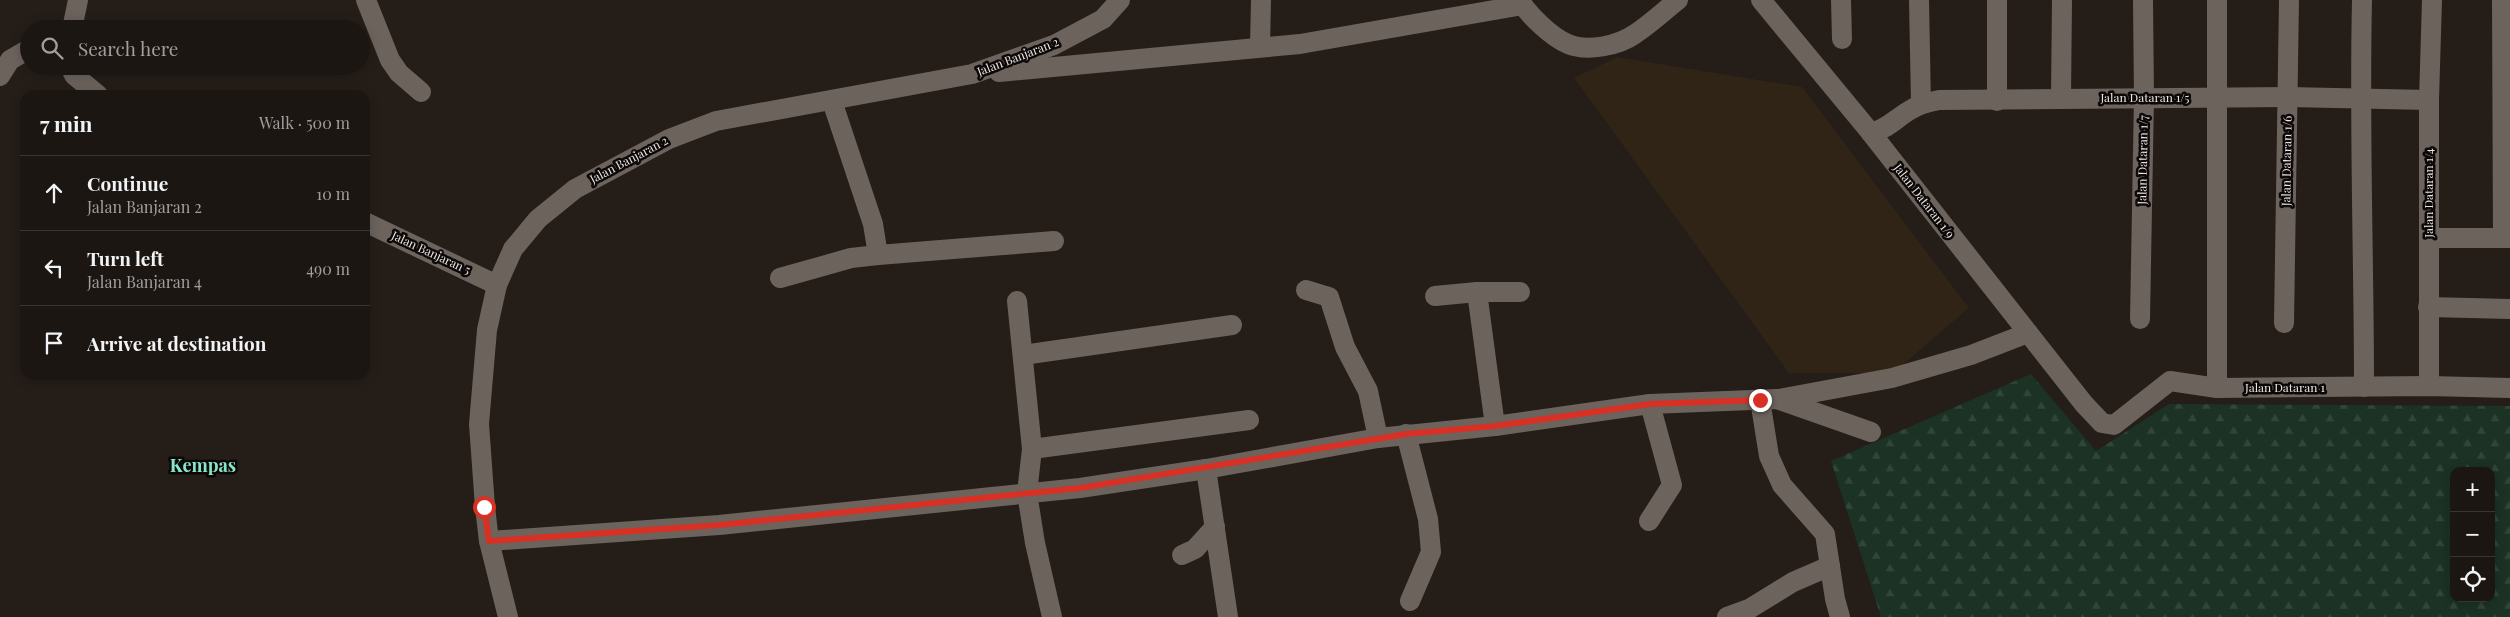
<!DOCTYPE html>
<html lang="en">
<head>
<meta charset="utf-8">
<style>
  :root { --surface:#1c1612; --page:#292320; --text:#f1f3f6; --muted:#a09f9f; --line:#3a3532 }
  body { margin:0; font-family:"Playfair Display",serif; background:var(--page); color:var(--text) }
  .controls { position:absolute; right:15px; bottom:15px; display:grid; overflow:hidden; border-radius:10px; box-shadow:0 2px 12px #0003 }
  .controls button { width:45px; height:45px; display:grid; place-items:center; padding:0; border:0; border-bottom:1px solid var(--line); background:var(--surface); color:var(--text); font:25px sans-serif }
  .stop { position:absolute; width:15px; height:15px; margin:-11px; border:4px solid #d93025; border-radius:50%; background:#fff }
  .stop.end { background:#d93025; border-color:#fff; box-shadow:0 1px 5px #0008 }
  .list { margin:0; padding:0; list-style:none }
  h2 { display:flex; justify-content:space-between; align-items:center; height:65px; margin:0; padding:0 20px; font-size:21px }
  h2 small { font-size:16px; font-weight:400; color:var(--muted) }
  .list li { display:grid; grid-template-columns:32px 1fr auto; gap:15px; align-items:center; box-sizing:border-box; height:75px; padding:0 20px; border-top:1px solid var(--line) }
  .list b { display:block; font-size:19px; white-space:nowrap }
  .list p { margin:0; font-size:16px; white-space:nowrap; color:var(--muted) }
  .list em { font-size:16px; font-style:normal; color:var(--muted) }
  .icon { flex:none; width:28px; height:28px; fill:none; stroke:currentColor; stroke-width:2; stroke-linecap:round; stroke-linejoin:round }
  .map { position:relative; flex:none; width:2510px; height:617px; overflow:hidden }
  .search { position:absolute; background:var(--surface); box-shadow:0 2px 12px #0003; left:20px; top:20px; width:350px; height:55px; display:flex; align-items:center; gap:12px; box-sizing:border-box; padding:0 18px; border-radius:28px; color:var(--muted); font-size:19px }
  .panel { position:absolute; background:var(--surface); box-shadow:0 2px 12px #0003; left:20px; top:90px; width:350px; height:290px; border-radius:15px }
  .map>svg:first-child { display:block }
  .education { fill:#302416 }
  .forest { fill:url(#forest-firs); fill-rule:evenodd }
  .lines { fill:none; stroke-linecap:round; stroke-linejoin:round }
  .minor { stroke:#6c635d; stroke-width:20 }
  .route { stroke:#d93025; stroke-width:6 }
  .labels { text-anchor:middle; stroke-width:5; stroke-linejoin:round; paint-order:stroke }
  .street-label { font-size:12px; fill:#ece6e3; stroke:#0c0807 }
  .district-label { font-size:18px; font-weight:bold; fill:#86e6ca; stroke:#0c0807 }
</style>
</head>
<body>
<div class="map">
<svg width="2510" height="617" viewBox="0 0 2510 617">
  <defs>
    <pattern id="forest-firs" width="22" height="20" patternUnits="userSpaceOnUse" patternTransform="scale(1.25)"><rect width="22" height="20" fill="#1b3225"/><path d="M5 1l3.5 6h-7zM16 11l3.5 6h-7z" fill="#31463a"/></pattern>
  </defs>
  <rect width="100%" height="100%" fill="#251d18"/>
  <!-- education -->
  <path class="education" d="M1617,57L1802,87L1969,308L1893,373H1789L1574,78Z"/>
  <!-- forest -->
  <path class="forest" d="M2031,374L2096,451L2169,404L2510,406V617H1881L1831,461ZM2454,471H2491V598H2454Z"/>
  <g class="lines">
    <!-- minor -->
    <g class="minor">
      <path d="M366,0L390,60L399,73L421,92"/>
      <path d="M1519,0C1529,15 1551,37 1568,44C1587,52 1618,46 1635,34C1650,24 1664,11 1678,0"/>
      <path d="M1761,0L1871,133L2084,404L2102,423L2114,425L2170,381L2217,388L2429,386L2510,388"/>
      <path d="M1841,0L1842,39"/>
      <path d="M1919,0L1921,104"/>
      <path d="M1997,0V101"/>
      <path d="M2217,0V388"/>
      <path d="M2362,0C2359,129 2364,258 2364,387"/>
      <path d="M2502,0L2503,238"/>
      <path d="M72,29L78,0"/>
      <path d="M1260,47L1261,0"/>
      <path d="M70,66L74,75L98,95"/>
      <path d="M999,72L1300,44L1523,5"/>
      <path d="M0,76L10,60L29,49"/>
      <path d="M2061,97L2062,0"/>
      <path d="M1871,133C1888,129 1897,117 1912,109C1920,104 1929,102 1939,100L2288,97L2429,100"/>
      <path d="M365,222L497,285"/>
      <path d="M2429,238H2510"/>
      <path d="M878,255L1054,241"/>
      <path d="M780,278L851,258L878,255L873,224L832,101"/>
      <path d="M1306,290L1329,297L1345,347L1368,391L1378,438"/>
      <path d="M1435,296L1477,292"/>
      <path d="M1017,301L1032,449L1027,493L1035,543L1052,617"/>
      <path d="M2428,307L2510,309"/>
      <path d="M2140,319L2144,97L2143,0"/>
      <path d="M2284,323L2289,0"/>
      <path d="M1023,355L1232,325"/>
      <path d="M2429,386V100L2432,0"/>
      <path d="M1779,399L1892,378L1971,355L2028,333"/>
      <path d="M1760,400L1769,456L1782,485L1825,534L1835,599L1840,617"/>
      <path d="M1495,426L1477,292H1520"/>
      <path d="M1406,434L1428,519L1431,552L1410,601"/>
      <path d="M1032,449L1249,420"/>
      <path d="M1206,469L1228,617"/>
      <path d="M1649,521L1672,485L1650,404"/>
      <path d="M489,541L719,525L1080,488L1206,469L1378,438L1495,426L1650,404L1777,399L1871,432"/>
      <path d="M1182,555L1195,549L1215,527"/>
      <path d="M508,617L489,541L485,507L479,424L487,330L497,285L513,249L538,219L575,189L669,139L716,121L972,74L1054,45L1103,19L1120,0"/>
      <path d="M1727,617L1749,609L1793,582L1830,566"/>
    </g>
  </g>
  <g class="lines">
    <!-- route -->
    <path class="route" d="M484,507L489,541L719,525L1080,488L1406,434L1495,426L1650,404L1760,400"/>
  </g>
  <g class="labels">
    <!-- street labels -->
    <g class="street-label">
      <text transform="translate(1018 57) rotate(-21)" y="4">Jalan Banjaran 2</text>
      <text x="2145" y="102">Jalan Dataran 1/5</text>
      <text transform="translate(629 160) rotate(-28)" y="4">Jalan Banjaran 2</text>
      <text transform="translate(2143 160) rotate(-89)" y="4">Jalan Dataran 1/7</text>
      <text transform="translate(2287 161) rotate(-89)" y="4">Jalan Dataran 1/6</text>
      <text transform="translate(2429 193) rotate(-90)" y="4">Jalan Dataran 1/4</text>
      <text transform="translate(1924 201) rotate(52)" y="4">Jalan Dataran 1/9</text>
      <text transform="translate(431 253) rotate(25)" y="4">Jalan Banjaran 5</text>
      <text x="2285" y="392">Jalan Dataran 1</text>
    </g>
    <!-- district labels -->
    <g class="district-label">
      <text x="203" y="472">Kempas</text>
    </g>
  </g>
</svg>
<div class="controls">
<button>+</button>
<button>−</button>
<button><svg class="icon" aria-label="locate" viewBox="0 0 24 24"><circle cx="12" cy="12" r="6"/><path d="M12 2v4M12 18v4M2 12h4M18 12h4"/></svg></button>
</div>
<div class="stop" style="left:484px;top:507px"></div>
<div class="stop end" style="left:1760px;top:400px"></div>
<div class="search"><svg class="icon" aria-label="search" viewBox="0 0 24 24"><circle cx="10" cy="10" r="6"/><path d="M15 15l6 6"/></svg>Search here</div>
<section class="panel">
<h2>7 min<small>Walk · 500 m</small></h2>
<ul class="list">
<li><svg class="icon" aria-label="ahead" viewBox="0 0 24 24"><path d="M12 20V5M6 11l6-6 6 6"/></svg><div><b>Continue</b><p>Jalan Banjaran 2</p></div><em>10 m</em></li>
<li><svg class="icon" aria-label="left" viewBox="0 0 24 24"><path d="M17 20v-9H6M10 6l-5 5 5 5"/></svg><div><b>Turn left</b><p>Jalan Banjaran 4</p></div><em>490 m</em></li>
<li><svg class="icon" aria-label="arrive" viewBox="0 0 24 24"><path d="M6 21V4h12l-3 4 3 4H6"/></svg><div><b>Arrive at destination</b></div></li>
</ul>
</section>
</div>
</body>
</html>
